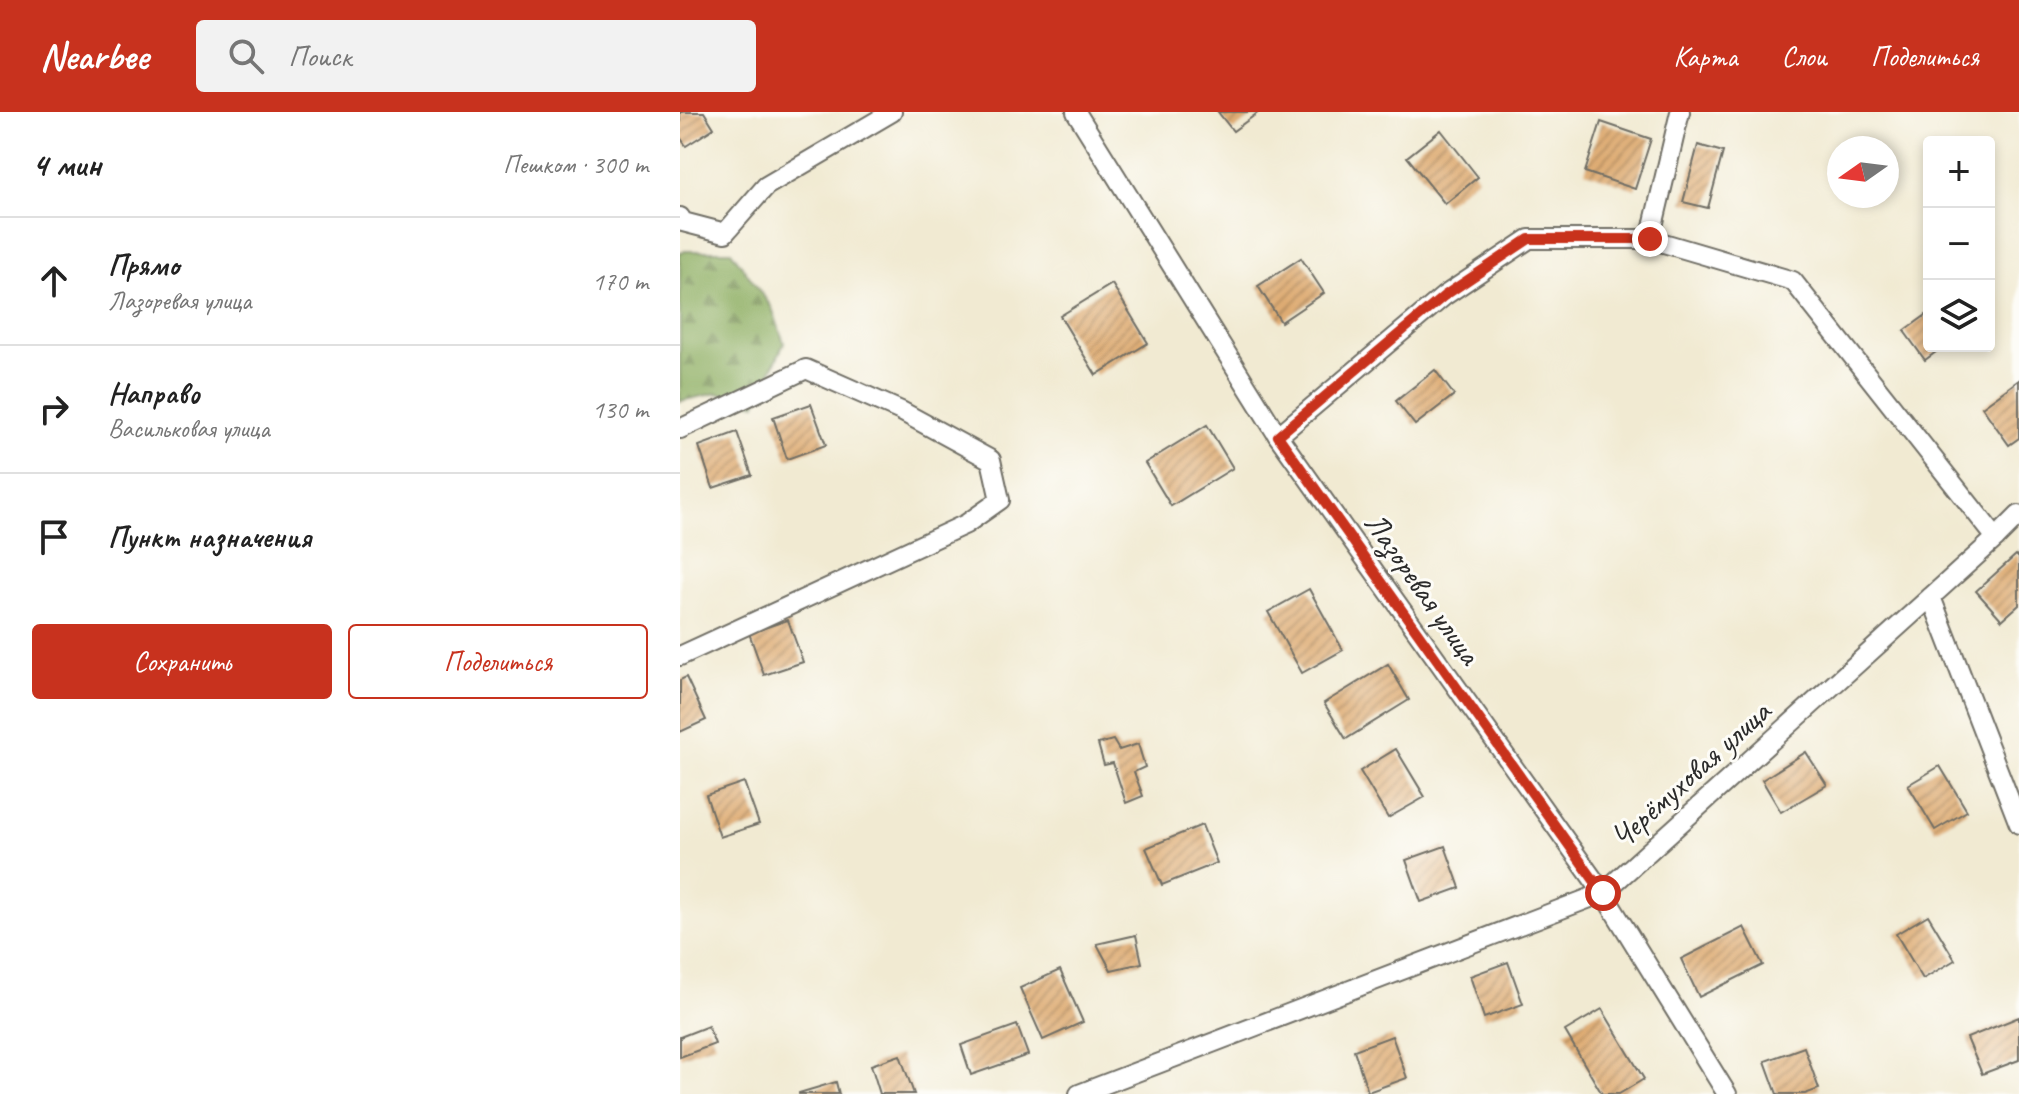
<!DOCTYPE html>
<html lang="ru">
<head>
<meta charset="utf-8">
<style>
  :root { --surface:#fff; --page:#f2f2f2; --text:#222; --muted:#767676; --line:#e0e0e0; --accent:#c8321e }
  body { margin:0; font-family:Caveat,sans-serif; background:var(--page); color:var(--text) }
  .controls { position:absolute; right:24px; top:24px; display:grid; overflow:hidden; border-radius:8px; box-shadow:0 4px 12px #0003 }
  .controls button { width:72px; height:72px; display:grid; place-items:center; padding:0; border:0; border-bottom:2px solid var(--line); background:var(--surface); color:var(--text); font:40px sans-serif }
  .compass { position:absolute; left:1147px; top:24px; width:72px; height:72px; border-radius:50%; background:var(--surface); box-shadow:0 4px 12px #0003; rotate:256deg }
  .stop { position:absolute; width:24px; height:24px; margin:-18px; border:6px solid #c8321e; border-radius:50%; background:#fff }
  .stop.end { background:#c8321e; border-color:#fff; box-shadow:0 2px 8px #0008 }
  .list { margin:0; padding:0; list-style:none }
  h2 { display:flex; justify-content:space-between; align-items:center; height:104px; margin:0; padding:0 32px; font-size:34px }
  h2 small { font-size:26px; font-weight:400; color:var(--muted) }
  .list li { display:grid; grid-template-columns:52px 1fr auto; gap:24px; align-items:center; box-sizing:border-box; height:128px; padding:0 32px; border-top:2px solid var(--line) }
  .list b { display:block; font-size:30px; white-space:nowrap }
  .list p { margin:0; font-size:26px; white-space:nowrap; color:var(--muted) }
  .list em { font-size:26px; font-style:normal; color:var(--muted) }
  .actions { display:flex; gap:16px; padding:24px 32px }
  .actions a { flex:1; padding:18px 0; border:2px solid var(--accent); border-radius:8px; text-align:center; font-size:28px; color:var(--accent) }
  .actions .main { background:var(--accent); color:#fff }
  .icon { flex:none; width:44px; height:44px; fill:none; stroke:currentColor; stroke-width:2; stroke-linecap:round; stroke-linejoin:round }
  .map { position:relative; flex:none; width:1339px; height:982px; overflow:hidden }
  header { display:flex; align-items:center; gap:48px; box-sizing:border-box; height:112px; padding:0 40px; background:var(--accent); color:#fff }
  header strong { font-size:38px }
  nav { display:flex; gap:44px; margin-inline-start:auto; font-size:28px }
  .search { width:560px; height:72px; background:var(--page); display:flex; align-items:center; gap:20px; box-sizing:border-box; padding:0 28px; border-radius:8px; color:var(--muted); font-size:30px }
  main { display:flex }
  aside { flex:1; background:var(--surface) }
  .map>svg:first-child { display:block }
  .forest { fill:url(#forest-firs); stroke:#5c6c46; stroke-width:2 }
  .building { fill:url(#building-hatch) }
  .lines { fill:none; stroke-linecap:round; stroke-linejoin:round }
  .street-casing { stroke:#706e65; stroke-width:22 }
  .street { stroke:#fff; stroke-width:18 }
  .route { stroke:#c8321e; stroke-width:10 }
  .labels { text-anchor:middle; stroke-width:6; stroke-linejoin:round; paint-order:stroke }
  .street-label { font-size:32px; fill:#2b2b2b; stroke:#fdfcf7 }
</style>
</head>
<body>
<header>
<strong>Nearbee</strong>
<div class="search"><svg class="icon" aria-label="search" viewBox="0 0 24 24"><circle cx="10" cy="10" r="6"/><path d="M15 15l6 6"/></svg>Поиск</div>
<nav><a>Карта</a><a>Слои</a><a>Поделиться</a></nav>
</header>
<main>
<aside>
<h2>4 мин<small>Пешком · 300 m</small></h2>
<ul class="list">
<li><svg class="icon" aria-label="ahead" viewBox="0 0 24 24"><path d="M12 20V5M6 11l6-6 6 6"/></svg><div><b>Прямо</b><p>Лазоревая улица</p></div><em>170 m</em></li>
<li><svg class="icon" aria-label="right" viewBox="0 0 24 24"><path d="M7 20v-9h11M14 6l5 5-5 5"/></svg><div><b>Направо</b><p>Васильковая улица</p></div><em>130 m</em></li>
<li><svg class="icon" aria-label="arrive" viewBox="0 0 24 24"><path d="M6 21V4h12l-3 4 3 4H6"/></svg><div><b>Пункт назначения</b></div></li>
</ul>
<div class="actions"><a class="main">Сохранить</a><a>Поделиться</a></div>
</aside>
<div class="map">
<svg width="1339" height="982" viewBox="0 0 1339 982">
  <defs>
    <pattern id="forest-firs" width="22" height="20" patternUnits="userSpaceOnUse" patternTransform="scale(2)"><rect width="22" height="20" fill="#8cad61"/><path d="M5 1l3.5 6h-7zM16 11l3.5 6h-7z" fill="#738d50"/></pattern>
    <pattern id="building-hatch" width="6" height="6" patternUnits="userSpaceOnUse" patternTransform="scale(2)"><rect width="6" height="6" fill="#deac73"/><path d="M-1 1l2-2M0 6l6-6M5 7l2-2" fill="none" stroke="#b48c5f"/></pattern>
  </defs>
  <rect width="100%" height="100%" fill="#fdfcf7"/>
  <filter id="ink" filterUnits="userSpaceOnUse"><feTurbulence type="fractalNoise" baseFrequency=".0125" numOctaves="2"/><feDisplacementMap in="SourceGraphic" scale="16" xChannelSelector="R" yChannelSelector="G"/><feConvolveMatrix kernelMatrix="1 2 1 2 8 2 1 2 1" color-interpolation-filters="sRGB"/></filter>
  <filter id="wash" filterUnits="userSpaceOnUse"><feTurbulence type="fractalNoise" baseFrequency=".006" numOctaves="4" result="noise"/><feDisplacementMap in="SourceGraphic" scale="32" xChannelSelector="R" yChannelSelector="G"/><feGaussianBlur stdDeviation="1.8" result="paint"/><feColorMatrix in="noise" values="0 0 0 0 0 0 0 0 0 0 0 0 0 0 0 0 0 1.4 0 .05"/><feComposite in="paint" operator="in"/></filter>
  <g filter="url(#wash)">
    <rect width="100%" height="100%" fill="#f1ead2"/>
    <!-- forest -->
    <path class="forest" d="M5,139H51L92,196L104,231L76,292L37,281L0,289V140Z"/>
    <g id="blocks">
      <!-- building -->
      <g class="building">
        <path d="M0,0H24L34,16L6,34L0,25Z"/>
        <path d="M538,0H579L553,19Z"/>
        <path d="M921,10L971,27L955,77L905,60Z"/>
        <path d="M761,18L798,65L765,92L727,45Z"/>
        <path d="M1018,33L1043,40L1028,96L1003,90Z"/>
        <path d="M621,146L644,181L601,210L578,174Z"/>
        <path d="M432,172L468,231L416,263L380,204Z"/>
        <path d="M1249,201V234H1264L1245,248L1224,219Z"/>
        <path d="M755,258L774,283L735,313L716,289Z"/>
        <path d="M1339,268V326L1329,333L1302,295Z"/>
        <path d="M131,292L146,333L107,347L93,305Z"/>
        <path d="M527,313L553,356L491,394L465,351Z"/>
        <path d="M57,320L72,363L33,376L19,334Z"/>
        <path d="M1336,443L1339,446V493L1322,508L1296,479Z"/>
        <path d="M629,477L663,538L622,561L588,500Z"/>
        <path d="M108,508L123,550L84,563L69,521Z"/>
        <path d="M708,552L729,588L666,627L644,591Z"/>
        <path d="M6,565L26,608L0,620V568Z"/>
        <path d="M433,628L439,638L458,632L465,655L454,660L463,684L446,691L433,651L424,653L418,632Z"/>
        <path d="M716,637L745,685L708,706L680,659Z"/>
        <path d="M1126,640L1147,673L1101,700L1082,668Z"/>
        <path d="M1260,654L1287,699L1255,718L1228,673Z"/>
        <path d="M64,670L79,712L40,725L26,683Z"/>
        <path d="M522,713L537,751L482,773L466,736Z"/>
        <path d="M765,734L780,776L741,790L726,748Z"/>
        <path d="M1248,803L1275,848L1243,867L1216,822Z"/>
        <path d="M1064,815L1083,853L1019,885L1001,847Z"/>
        <path d="M456,823L462,851L431,858L417,832Z"/>
        <path d="M828,850L843,892L804,906L790,864Z"/>
        <path d="M380,858L403,910L363,928L340,876Z"/>
        <path d="M922,897L964,967L939,982H922L885,919Z"/>
        <path d="M1339,905V948L1302,962L1287,926Z"/>
        <path d="M337,913L348,943L291,963L281,933Z"/>
        <path d="M28,914L35,932L0,945V925Z"/>
        <path d="M712,924L727,966L688,980L674,938Z"/>
        <path d="M1124,935L1139,977L1125,982H1097L1085,949Z"/>
        <path d="M220,943L234,982H200L191,953Z"/>
        <path d="M156,970L159,982H119V981Z"/>
      </g>
    </g>
  </g>
  <g filter="url(#ink)">
    <use href="#blocks" fill-opacity="0" stroke="#706e65" stroke-width="2"/>
    <g class="lines">
      <defs>
        <g id="street">
          <path d="M396,0L598,324L923,781L1047,982"/>
          <path d="M0,105L3,110L45,121L86,74L212,0"/>
          <path d="M970,127L1000,0"/>
          <path d="M0,317L126,257L221,299L311,348L320,388L286,412L0,544"/>
          <path d="M598,324L764,184L849,127H970L1113,169L1316,426"/>
          <path d="M1251,485L1339,712"/>
          <path d="M399,982L923,781L1316,426L1339,403"/>
        </g>
      </defs>
      <!-- street casing -->
      <use href="#street" class="street-casing"/>
      <!-- street -->
      <use href="#street" class="street"/>
    </g>
  </g>
  <g class="lines" filter="url(#ink)">
    <!-- route -->
    <path class="route" d="M923,781L598,324L764,184L849,127H970"/>
  </g>
  <g class="labels">
    <!-- street labels -->
    <g class="street-label">
      <text transform="translate(743 476) rotate(55)" y="11">Лазоревая улица</text>
      <text transform="translate(1010 662) rotate(-42)" y="11">Черёмуховая улица</text>
    </g>
  </g>
</svg>
<div class="controls">
<button>+</button>
<button>−</button>
<button><svg class="icon" aria-label="layers" viewBox="0 0 24 24"><path d="M12 4l9 5-9 5-9-5zM3 14l9 5 9-5"/></svg></button>
</div>
<svg class="compass" viewBox="-18 -18 36 36"><path d="M0-13l5 13h-10z" fill="#e53935"/><path d="M0 13l5-13h-10z" fill="#767676"/></svg>
<div class="stop" style="left:923px;top:781px"></div>
<div class="stop end" style="left:970px;top:127px"></div>
</div>
</main>
</body>
</html>
